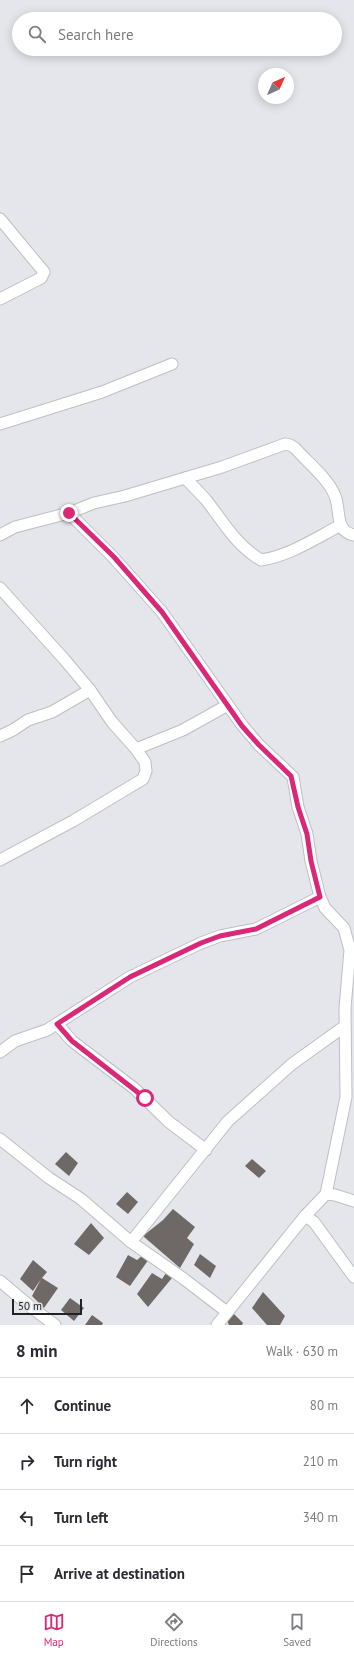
<!DOCTYPE html>
<html lang="en">
<head>
<meta charset="utf-8">
<style>
  :root { --surface:#fff; --page:#f2f2f3; --text:#2b2b33; --muted:#7c7c81; --line:#e1e1e2; --accent:#db2777 }
  body { margin:0; font-family:"PT Sans",sans-serif; background:var(--page); color:var(--text) }
  .compass { position:absolute; left:258px; top:68px; width:36px; height:36px; border-radius:50%; background:var(--surface); box-shadow:0 2px 10px #0003; rotate:45deg }
  .scale { position:absolute; left:12px; bottom:10px; width:70px; box-sizing:border-box; padding-left:4px; border:2px solid #222224; border-top:0; font-size:11px; line-height:14px; white-space:nowrap; color:#222224; -webkit-text-stroke:3px #e4e6eb; paint-order:stroke }
  .stop { position:absolute; width:12px; height:12px; margin:-9px; border:3px solid #db2777; border-radius:50%; background:#fff }
  .stop.end { background:#db2777; border-color:#fff; box-shadow:0 1px 4px #0008 }
  .list { margin:0; padding:0; list-style:none }
  h2 { display:flex; justify-content:space-between; align-items:center; height:52px; margin:0; padding:0 16px; font-size:17px }
  h2 small { font-size:13px; font-weight:400; color:var(--muted) }
  .list li { display:grid; grid-template-columns:26px 1fr auto; gap:12px; align-items:center; box-sizing:border-box; height:56px; padding:0 16px; border-top:1px solid var(--line) }
  .list b { display:block; font-size:15px; white-space:nowrap }
  .list em { font-size:13px; font-style:normal; color:var(--muted) }
  .icon { flex:none; width:22px; height:22px; fill:none; stroke:currentColor; stroke-width:2; stroke-linecap:round; stroke-linejoin:round }
  .map { position:relative; flex:none; width:354px; height:1325px; overflow:hidden }
  .search { position:absolute; background:var(--surface); box-shadow:0 2px 10px #0003; left:12px; right:12px; top:12px; height:44px; display:flex; align-items:center; gap:10px; box-sizing:border-box; padding:0 14px; border-radius:22px; color:var(--muted); font-size:15px }
  .sheet { height:276px; background:var(--surface) }
  nav { display:flex; justify-content:space-around; align-items:center; box-sizing:border-box; height:56px; border-top:1px solid var(--line); background:var(--surface); font-size:11px; color:var(--muted) }
  nav a { display:grid; justify-items:center; gap:2px }
  nav .on { color:var(--accent) }
  .map>svg:first-child { display:block }
  .building { fill:#6e6967 }
  .lines { fill:none; stroke-linecap:round; stroke-linejoin:round }
  .street-casing { stroke:#bcbfc4; stroke-width:13 }
  .street { stroke:#fff; stroke-width:11 }
  .route { stroke:#db2777; stroke-width:5 }
</style>
</head>
<body>
<div class="map">
<svg width="354" height="1325" viewBox="0 0 354 1325">
  <rect width="100%" height="100%" fill="#e4e6eb"/>
  <!-- building -->
  <g class="building">
    <path d="M66,1152L78,1163L69,1176L55,1164Z"/>
    <path d="M252,1159L266,1171L259,1178L245,1166Z"/>
    <path d="M127,1192L138,1202L128,1214L116,1204Z"/>
    <path d="M173,1209L195,1227L187,1238L194,1244L180,1268L143,1236L163,1220Z"/>
    <path d="M91,1223L104,1238L89,1255L74,1244Z"/>
    <path d="M200,1254L216,1266L210,1278L194,1265Z"/>
    <path d="M128,1255L137,1260L143,1255L149,1259L130,1286L116,1277Z"/>
    <path d="M33,1260L47,1272L42,1278L58,1288L44,1308L32,1296L41,1279L33,1291L20,1279Z"/>
    <path d="M152,1273L162,1279L166,1273L172,1278L148,1307L137,1294Z"/>
    <path d="M263,1292L285,1316L280,1325H267L252,1308Z"/>
    <path d="M70,1298L84,1308L74,1321L61,1310Z"/>
    <path d="M234,1314L243,1323L242,1325H229L227,1321Z"/>
    <path d="M92,1315L103,1323L102,1325H85Z"/>
  </g>
  <g class="lines">
    <defs>
      <g id="street">
        <path d="M0,219L44,272L41,278L0,299"/>
        <path d="M0,424L102,392L172,364"/>
        <path d="M185,478C192,485 200,493 207,501C223,522 237,546 261,560C289,556 316,538 341,525"/>
        <path d="M69,513L113,557L162,612L242,725L259,745L293,777L298,807L307,834L311,861L320,897L325,908L344,928L350,950L345,1008L346,1097L326,1194L305,1216L217,1325"/>
        <path d="M0,535L15,527L69,513L94,503L125,496L222,467L285,444L290,445L295,448C308,463 328,478 335,496C341,510 334,531 354,535"/>
        <path d="M0,588L64,659L90,690L112,722L136,749L145,762L146,771L143,779L73,821L0,860"/>
        <path d="M0,736L13,730L28,720L52,712L90,690"/>
        <path d="M136,749L183,730L226,706"/>
        <path d="M57,1024L72,1041L135,1089L169,1122L206,1150"/>
        <path d="M0,1052L15,1041L47,1030L130,977L201,943L220,936L256,929L320,897"/>
        <path d="M0,1139L49,1178L81,1199L131,1242L184,1279L227,1312"/>
        <path d="M326,1194L335,1195L354,1201"/>
        <path d="M305,1216L314,1222L354,1277"/>
        <path d="M131,1242L228,1121L292,1064L345,1026"/>
        <path d="M0,1281L32,1308L55,1325"/>
      </g>
    </defs>
    <!-- street casing -->
    <use href="#street" class="street-casing"/>
    <!-- street -->
    <use href="#street" class="street"/>
  </g>
  <g class="lines">
    <!-- route -->
    <path class="route" d="M69,513L114,557L162,612L242,726L259,745L291,776L298,807L307,834L311,861L320,897L256,929L220,936L201,943L130,977L57,1024L72,1041L145,1098"/>
  </g>
</svg>
<svg class="compass" viewBox="-18 -18 36 36"><path d="M0-13l5 13h-10z" fill="#e53935"/><path d="M0 13l5-13h-10z" fill="#7c7c81"/></svg>
<div class="scale">50 m</div>
<div class="stop" style="left:145px;top:1098px"></div>
<div class="stop end" style="left:69px;top:513px"></div>
<div class="search"><svg class="icon" aria-label="search" viewBox="0 0 24 24"><circle cx="10" cy="10" r="6"/><path d="M15 15l6 6"/></svg>Search here</div>
</div>
<section class="sheet">
<h2>8 min<small>Walk · 630 m</small></h2>
<ul class="list">
<li><svg class="icon" aria-label="ahead" viewBox="0 0 24 24"><path d="M12 20V5M6 11l6-6 6 6"/></svg><div><b>Continue</b></div><em>80 m</em></li>
<li><svg class="icon" aria-label="right" viewBox="0 0 24 24"><path d="M7 20v-9h11M14 6l5 5-5 5"/></svg><div><b>Turn right</b></div><em>210 m</em></li>
<li><svg class="icon" aria-label="left" viewBox="0 0 24 24"><path d="M17 20v-9H6M10 6l-5 5 5 5"/></svg><div><b>Turn left</b></div><em>340 m</em></li>
<li><svg class="icon" aria-label="arrive" viewBox="0 0 24 24"><path d="M6 21V4h12l-3 4 3 4H6"/></svg><div><b>Arrive at destination</b></div></li>
</ul>
</section>
<nav>
<a class="on"><svg class="icon" aria-label="map" viewBox="0 0 24 24"><path d="M3 6l6-2 6 2 6-2v14l-6 2-6-2-6 2zM9 4v14M15 6v14"/></svg>Map</a>
<a><svg class="icon" aria-label="directions" viewBox="0 0 24 24"><path d="M12 3l9 9-9 9-9-9zM9 14v-3h6M13 9l2 2-2 2"/></svg>Directions</a>
<a><svg class="icon" aria-label="saved" viewBox="0 0 24 24"><path d="M7 4h10v16l-5-4-5 4z"/></svg>Saved</a>
</nav>
</body>
</html>
